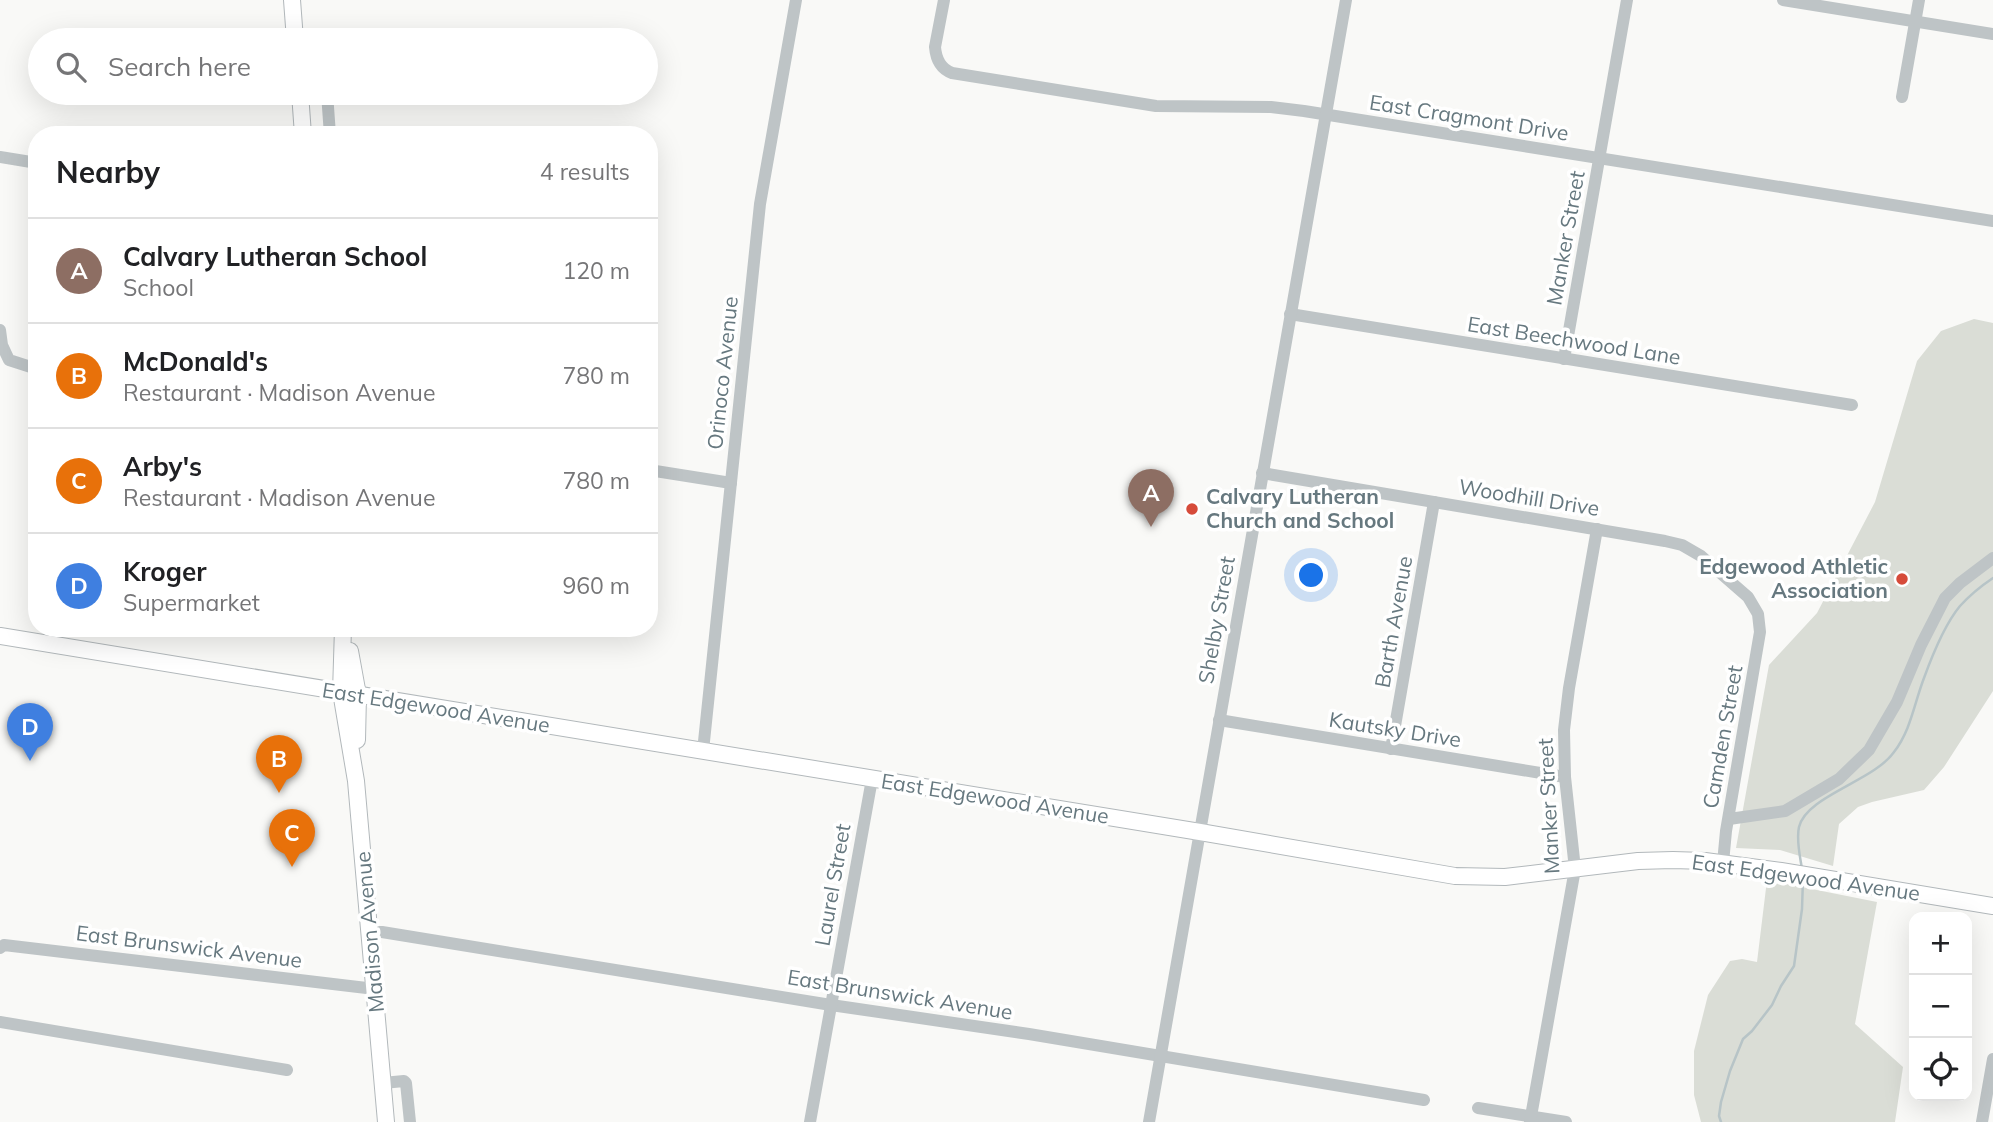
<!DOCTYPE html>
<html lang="en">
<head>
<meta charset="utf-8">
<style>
  :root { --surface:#fff; --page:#f6f6f6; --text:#202124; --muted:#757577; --line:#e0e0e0; --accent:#d93025 }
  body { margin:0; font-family:Mulish,sans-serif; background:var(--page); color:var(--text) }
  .controls { position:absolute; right:21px; bottom:21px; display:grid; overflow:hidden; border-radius:14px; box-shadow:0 7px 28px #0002 }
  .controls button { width:63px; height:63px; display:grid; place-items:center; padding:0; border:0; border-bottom:2px solid var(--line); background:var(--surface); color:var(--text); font:35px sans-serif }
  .you { position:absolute; left:1312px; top:576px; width:24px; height:24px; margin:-18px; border:5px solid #fff; border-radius:50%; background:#1a73e8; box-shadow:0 0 0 10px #1a73e833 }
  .badge { display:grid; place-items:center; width:46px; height:46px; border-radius:50%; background:var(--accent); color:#fff; font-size:23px; font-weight:700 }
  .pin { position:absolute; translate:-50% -58px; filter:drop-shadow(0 2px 4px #0008) }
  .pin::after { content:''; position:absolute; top:37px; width:24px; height:21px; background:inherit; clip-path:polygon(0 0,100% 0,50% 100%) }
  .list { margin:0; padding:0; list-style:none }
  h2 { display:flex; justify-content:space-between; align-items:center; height:91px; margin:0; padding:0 28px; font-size:30px }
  h2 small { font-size:23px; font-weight:400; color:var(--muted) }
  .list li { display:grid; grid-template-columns:46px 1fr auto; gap:21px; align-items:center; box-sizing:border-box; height:105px; padding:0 28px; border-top:2px solid var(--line) }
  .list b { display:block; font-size:26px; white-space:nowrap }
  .list p { margin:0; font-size:23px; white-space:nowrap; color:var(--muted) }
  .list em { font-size:23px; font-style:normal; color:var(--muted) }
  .icon { flex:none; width:38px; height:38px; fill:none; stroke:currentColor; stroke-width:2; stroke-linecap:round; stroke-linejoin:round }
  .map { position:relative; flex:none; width:1993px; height:1122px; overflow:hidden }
  .search { position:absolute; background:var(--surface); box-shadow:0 7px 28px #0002; left:28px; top:28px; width:630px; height:77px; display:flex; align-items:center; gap:18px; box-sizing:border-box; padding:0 24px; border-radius:38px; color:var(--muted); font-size:26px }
  .panel { position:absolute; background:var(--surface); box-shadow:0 7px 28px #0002; left:28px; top:126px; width:630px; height:511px; border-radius:28px }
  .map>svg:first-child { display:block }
  .green { fill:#daddd6 }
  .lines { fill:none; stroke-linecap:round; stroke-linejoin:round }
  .stream { stroke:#b7c4c7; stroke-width:2.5 }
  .major-casing { stroke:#b2b8bb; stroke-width:18 }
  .minor { stroke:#bec4c6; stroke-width:12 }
  .major { stroke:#fff; stroke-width:16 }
  .poi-dot { fill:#d64b3a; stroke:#fff; stroke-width:2.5 }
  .labels { text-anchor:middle; stroke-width:7; stroke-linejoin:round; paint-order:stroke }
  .street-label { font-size:21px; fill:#66787f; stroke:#fff }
  .poi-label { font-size:21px; font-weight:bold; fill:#66787f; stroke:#fff; text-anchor:start }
</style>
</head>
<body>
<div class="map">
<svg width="1993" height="1122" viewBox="0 0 1993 1122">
  <rect width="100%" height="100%" fill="#f9f9f7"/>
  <!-- green -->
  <g class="green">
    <path d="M1974,319L1993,323V691L1944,767L1924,790L1872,802L1858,807L1839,824L1833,866L1780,850L1736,848L1769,665L1817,613L1875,502L1917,361L1941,331Z"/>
    <path d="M1767,880L1877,902L1855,1024L1903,1067L1895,1122H1701L1694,1095V1051L1708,995L1730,961L1742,959L1757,962Z"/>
  </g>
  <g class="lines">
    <!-- stream -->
    <g class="stream">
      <path d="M1802,869C1800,856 1796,840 1799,827C1806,796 1874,781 1894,752C1911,730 1914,704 1924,678C1932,656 1945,624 1960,606C1970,595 1981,586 1993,578"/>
      <path d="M1721,1122L1719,1116L1721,1102L1730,1071L1743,1039L1752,1031L1772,1005L1781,986L1794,966L1802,909L1803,879"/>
    </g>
    <defs>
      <g id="major">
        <path d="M292,0L295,40"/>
        <path d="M300,93L303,135"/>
        <path d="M343,628L341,692L356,781L386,1122"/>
        <path d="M0,636L1200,832L1455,876L1505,877L1638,861L1673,860L1705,861L1781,871L1993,906"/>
        <path d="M350,651L358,695L357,740"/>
      </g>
    </defs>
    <!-- major casing -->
    <use href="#major" class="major-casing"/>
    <!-- minor -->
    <g class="minor">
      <path d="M944,0L935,47C936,59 941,69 952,73L1156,106L1271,107L1304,111L1993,221"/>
      <path d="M1783,0L1993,34"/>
      <path d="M327,93L330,135"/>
      <path d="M1902,97L1919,0"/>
      <path d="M0,157L37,163"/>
      <path d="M1290,314L1852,405"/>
      <path d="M0,330L2,345L9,360L37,369"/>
      <path d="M1564,359L1627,0"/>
      <path d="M649,470L731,483"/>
      <path d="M1262,473L1665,541L1682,545L1701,556L1748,597L1758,614L1760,632L1726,831L1723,863"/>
      <path d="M1219,720L1565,777"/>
      <path d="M1391,749L1434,502"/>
      <path d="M703,751L760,204L796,0"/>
      <path d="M1729,819L1785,811L1839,779L1869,750L1897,702L1921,645L1945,598L1960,583L1993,558"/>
      <path d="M370,932H382L831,1005L1029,1034L1424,1100"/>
      <path d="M0,948L4,945L375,989"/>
      <path d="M0,1022L287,1070"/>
      <path d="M383,1083L404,1081L406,1083L410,1122"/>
      <path d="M1478,1108L1566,1122"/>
      <path d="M810,1122L872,779"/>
      <path d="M1149,1122L1346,0"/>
      <path d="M1530,1122L1575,869L1565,777L1564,730L1569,688L1597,529"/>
      <path d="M1982,1122L1993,1059"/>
    </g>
    <!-- major -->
    <use href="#major" class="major"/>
  </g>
  <!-- markers -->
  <g class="poi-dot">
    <circle cx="1192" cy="509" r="7"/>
    <circle cx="1902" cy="579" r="7"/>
  </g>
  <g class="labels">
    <!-- street labels -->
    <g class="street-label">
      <text transform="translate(1469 118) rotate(9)" y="7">East Cragmont Drive</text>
      <text transform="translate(1566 238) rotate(-80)" y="7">Manker Street</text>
      <text transform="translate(1574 341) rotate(9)" y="7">East Beechwood Lane</text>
      <text transform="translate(723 373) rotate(-84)" y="7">Orinoco Avenue</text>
      <text transform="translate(1529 498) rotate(9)" y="7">Woodhill Drive</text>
      <text transform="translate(1217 620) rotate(-80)" y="7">Shelby Street</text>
      <text transform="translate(1394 622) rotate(-80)" y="7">Barth Avenue</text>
      <text transform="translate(436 708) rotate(9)" y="7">East Edgewood Avenue</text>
      <text transform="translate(1395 730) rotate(9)" y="7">Kautsky Drive</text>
      <text transform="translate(1723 737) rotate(-80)" y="7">Camden Street</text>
      <text transform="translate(995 799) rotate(9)" y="7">East Edgewood Avenue</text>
      <text transform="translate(1549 806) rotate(-93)" y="7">Manker Street</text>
      <text transform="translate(1806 878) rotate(8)" y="7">East Edgewood Avenue</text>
      <text transform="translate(833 885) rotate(-80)" y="7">Laurel Street</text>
      <text transform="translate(370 932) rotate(-95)" y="7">Madison Avenue</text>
      <text transform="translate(189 947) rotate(7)" y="7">East Brunswick Avenue</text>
      <text transform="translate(900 995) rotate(9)" y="7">East Brunswick Avenue</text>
    </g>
    <!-- poi labels -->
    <g class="poi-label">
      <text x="1206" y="504">Calvary Lutheran<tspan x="1206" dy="24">Church and School</tspan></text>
      <text x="1888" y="574" text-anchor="end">Edgewood Athletic<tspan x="1888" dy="24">Association</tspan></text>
    </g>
  </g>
</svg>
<div class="controls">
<button>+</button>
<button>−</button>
<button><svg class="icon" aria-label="locate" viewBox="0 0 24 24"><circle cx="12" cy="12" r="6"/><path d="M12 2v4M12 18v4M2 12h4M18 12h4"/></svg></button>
</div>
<div class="you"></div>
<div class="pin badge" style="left:1151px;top:527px;background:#8d6e63">A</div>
<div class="pin badge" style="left:279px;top:793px;background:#e8710a">B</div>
<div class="pin badge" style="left:292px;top:867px;background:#e8710a">C</div>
<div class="pin badge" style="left:30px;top:761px;background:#3f7fe0">D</div>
<div class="search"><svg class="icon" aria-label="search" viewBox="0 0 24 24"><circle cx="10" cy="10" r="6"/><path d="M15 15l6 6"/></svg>Search here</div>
<section class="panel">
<h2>Nearby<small>4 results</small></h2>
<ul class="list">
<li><span class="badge" style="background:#8d6e63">A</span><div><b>Calvary Lutheran School</b><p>School</p></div><em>120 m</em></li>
<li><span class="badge" style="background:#e8710a">B</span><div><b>McDonald's</b><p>Restaurant · Madison Avenue</p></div><em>780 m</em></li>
<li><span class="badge" style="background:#e8710a">C</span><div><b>Arby's</b><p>Restaurant · Madison Avenue</p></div><em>780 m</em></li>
<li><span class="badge" style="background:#3f7fe0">D</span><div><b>Kroger</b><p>Supermarket</p></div><em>960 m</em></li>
</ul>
</section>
</div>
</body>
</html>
